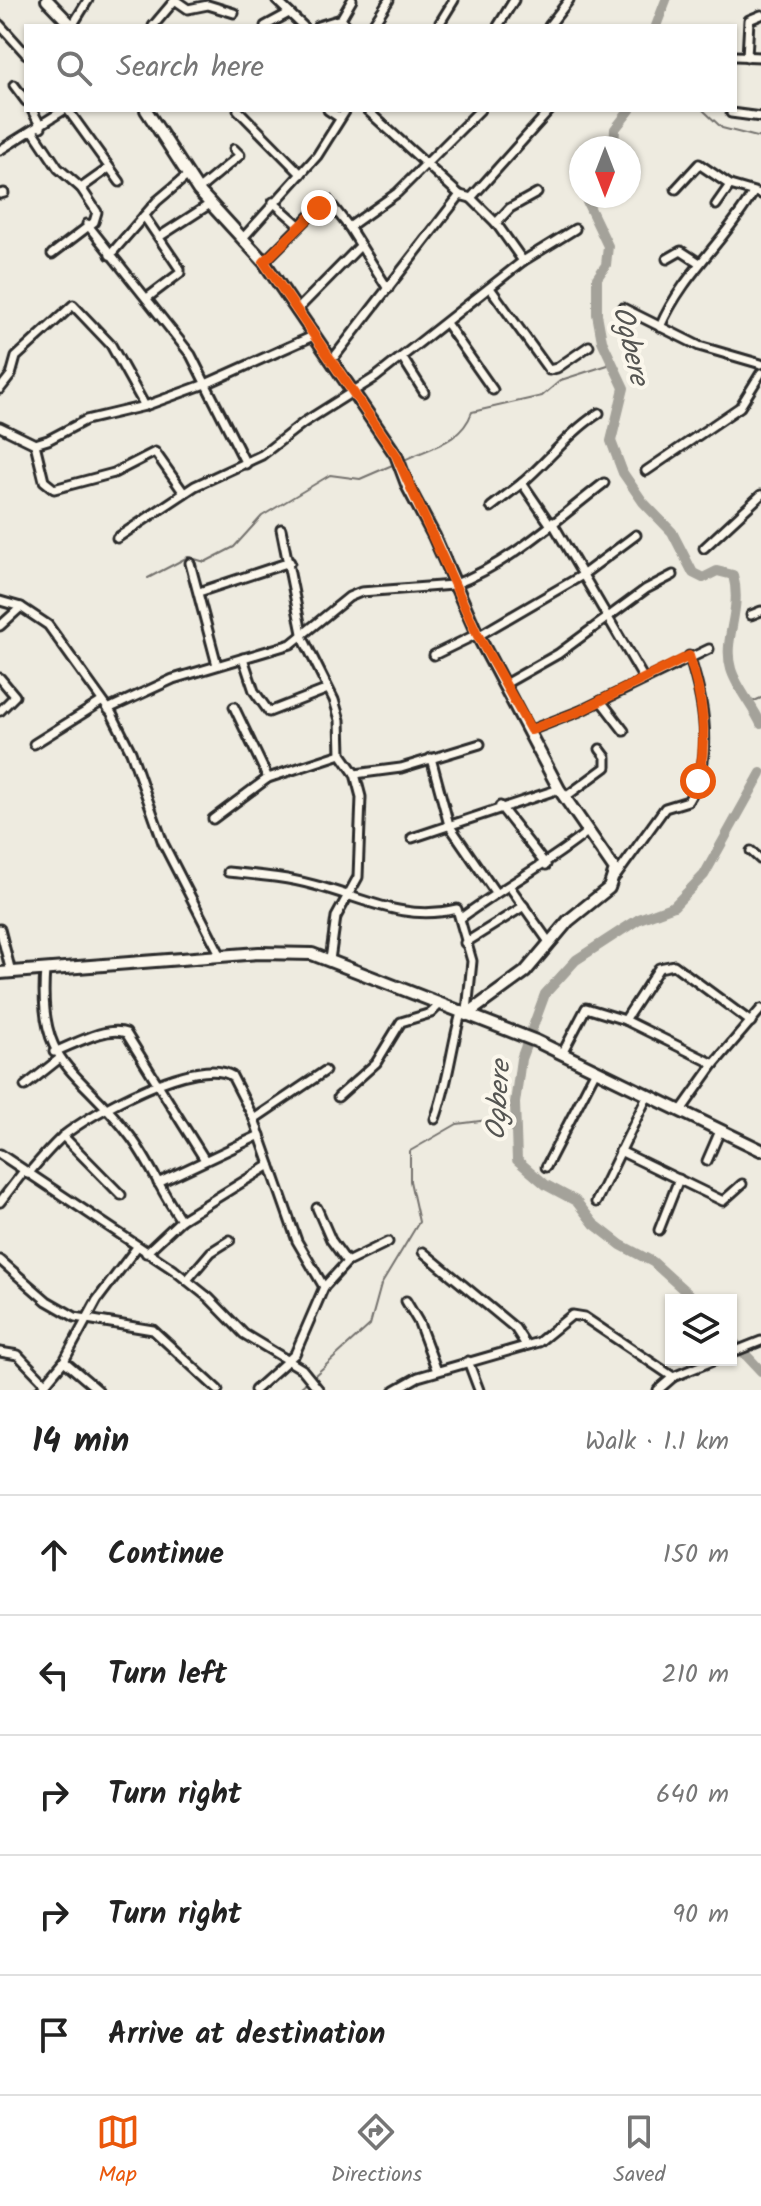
<!DOCTYPE html>
<html lang="en">
<head>
<meta charset="utf-8">
<style>
  :root { --surface:#fff; --page:#f2f2f2; --text:#222; --muted:#767676; --line:#e0e0e0; --accent:#ea580c }
  body { margin:0; font-family:Kalam,sans-serif; background:var(--page); color:var(--text) }
  .controls { position:absolute; right:24px; bottom:24px; display:grid; overflow:hidden; border-radius:0px; box-shadow:0 2px 6px #0004 }
  .controls button { width:72px; height:72px; display:grid; place-items:center; padding:0; border:0; border-bottom:2px solid var(--line); background:var(--surface); color:var(--text); font:40px sans-serif }
  .compass { position:absolute; left:569px; top:136px; width:72px; height:72px; border-radius:50%; background:var(--surface); box-shadow:0 2px 6px #0004; rotate:180deg }
  .stop { position:absolute; width:24px; height:24px; margin:-18px; border:6px solid #ea580c; border-radius:50%; background:#fff }
  .stop.end { background:#ea580c; border-color:#fff; box-shadow:0 2px 8px #0008 }
  .list { margin:0; padding:0; list-style:none }
  h2 { display:flex; justify-content:space-between; align-items:center; height:104px; margin:0; padding:0 32px; font-size:34px }
  h2 small { font-size:26px; font-weight:400; color:var(--muted) }
  .list li { display:grid; grid-template-columns:52px 1fr auto; gap:24px; align-items:center; box-sizing:border-box; height:120px; padding:0 32px; border-top:2px solid var(--line) }
  .list b { display:block; font-size:30px; white-space:nowrap }
  .list em { font-size:26px; font-style:normal; color:var(--muted) }
  .icon { flex:none; width:44px; height:44px; fill:none; stroke:currentColor; stroke-width:2; stroke-linecap:round; stroke-linejoin:round }
  .map { position:relative; flex:none; width:761px; height:1390px; overflow:hidden }
  .search { position:absolute; background:var(--surface); box-shadow:0 2px 6px #0004; left:24px; right:24px; top:24px; height:88px; display:flex; align-items:center; gap:20px; box-sizing:border-box; padding:0 28px; border-radius:0px; color:var(--muted); font-size:30px }
  .sheet { height:704px; background:var(--surface) }
  nav { display:flex; justify-content:space-around; align-items:center; box-sizing:border-box; height:112px; border-top:2px solid var(--line); background:var(--surface); font-size:22px; color:var(--muted) }
  nav a { display:grid; justify-items:center; gap:4px }
  nav .on { color:var(--accent) }
  .map>svg:first-child { display:block }
  .lines { fill:none; stroke-linecap:round; stroke-linejoin:round }
  .stream { stroke:#74726e; stroke-width:2 }
  .river { stroke:#a4a29a; stroke-width:10 }
  .street-casing { stroke:#2b2b2b; stroke-width:13 }
  .secondary-casing { stroke:#2b2b2b; stroke-width:16 }
  .street { stroke:#fbf7ec; stroke-width:7 }
  .secondary { stroke:#fbf7ec; stroke-width:10 }
  .route { stroke:#ea580c; stroke-width:10 }
  .labels { text-anchor:middle; stroke-width:8; stroke-linejoin:round; paint-order:stroke }
  .water-label { font-size:28px; font-style:italic; fill:#555552; stroke:#fbf7ec }
</style>
</head>
<body>
<div class="map">
<svg width="761" height="1390" viewBox="0 0 761 1390">
  <rect width="100%" height="100%" fill="#eeebe0"/>
  <filter id="ink" filterUnits="userSpaceOnUse"><feTurbulence type="fractalNoise" baseFrequency=".0125" numOctaves="2"/><feDisplacementMap in="SourceGraphic" scale="16" xChannelSelector="R" yChannelSelector="G"/><feConvolveMatrix kernelMatrix="1 2 1 2 8 2 1 2 1" color-interpolation-filters="sRGB"/></filter>
  <g filter="url(#ink)">
    <g class="lines">
      <!-- stream -->
      <g class="stream">
        <path d="M703,110L722,128L761,138"/>
        <path d="M402,461C430,447 461,443 472,412L542,396L561,380L611,364"/>
        <path d="M148,578L188,557L205,562L234,547L262,516L330,475L360,479L397,463"/>
        <path d="M752,702L761,698"/>
        <path d="M314,1376L370,1325L381,1285L419,1222L410,1181V1151L457,1124L488,1120L515,1103"/>
        <path d="M298,1390L309,1380"/>
      </g>
      <!-- river -->
      <g class="river">
        <path d="M656,26L666,0"/>
        <path d="M614,148L615,129L630,110"/>
        <path d="M590,196L587,202L608,246L606,265L597,278V314L602,341L624,388L611,441L623,473L643,502L672,532L693,573L703,578L717,571L733,575C743,611 722,639 731,669C736,687 753,706 761,724"/>
        <path d="M695,1300L653,1262L621,1245L594,1224L576,1201L546,1185L517,1160L515,1103L521,1059L545,994L576,960L639,919L674,906L704,875L761,773"/>
        <path d="M731,1339L761,1371"/>
      </g>
      <defs>
        <g id="street">
          <path d="M175,0L188,9L208,5L234,13"/>
          <path d="M276,0L303,26"/>
          <path d="M341,19L352,0"/>
          <path d="M0,25L26,54"/>
          <path d="M72,26L88,0"/>
          <path d="M153,26L175,0"/>
          <path d="M265,26L289,13"/>
          <path d="M318,26L341,19L347,26"/>
          <path d="M372,26L389,0"/>
          <path d="M438,26L454,0"/>
          <path d="M498,26L514,0"/>
          <path d="M549,26L569,0"/>
          <path d="M735,56L761,57"/>
          <path d="M747,57L749,20L761,15"/>
          <path d="M14,85L26,101"/>
          <path d="M32,110L41,127"/>
          <path d="M68,110L120,182"/>
          <path d="M238,110L301,174"/>
          <path d="M328,110L340,118"/>
          <path d="M367,110L460,195L471,198L550,110"/>
          <path d="M731,113L761,117"/>
          <path d="M34,132L58,168L81,188L97,212L94,222L52,254"/>
          <path d="M0,150L64,110"/>
          <path d="M81,188L109,168"/>
          <path d="M676,189L699,164L730,185L761,194"/>
          <path d="M198,190L240,155L234,149"/>
          <path d="M0,194L4,193"/>
          <path d="M471,198L496,223L523,261"/>
          <path d="M273,202L299,225"/>
          <path d="M716,205L730,185"/>
          <path d="M144,216L180,269V273L147,298"/>
          <path d="M496,223L510,208L537,193"/>
          <path d="M87,224L191,355L246,464"/>
          <path d="M349,227L397,193L480,110"/>
          <path d="M159,237L210,204"/>
          <path d="M242,239L317,156L346,110"/>
          <path d="M110,255L157,201L188,175"/>
          <path d="M667,259L681,251L698,262"/>
          <path d="M264,262L327,199L349,227L388,289"/>
          <path d="M490,288L549,370L557,368L589,346"/>
          <path d="M623,308L699,346L761,364"/>
          <path d="M296,311L360,246"/>
          <path d="M446,323L493,390"/>
          <path d="M660,327C682,275 725,241 753,193"/>
          <path d="M402,357L424,392"/>
          <path d="M332,360L460,195"/>
          <path d="M0,389L11,375L16,357L73,305L111,345L145,406"/>
          <path d="M0,427L35,444L48,440L86,420L145,406L208,383L313,336"/>
          <path d="M35,444L44,481L54,489L114,473L155,452L184,493"/>
          <path d="M646,471L740,407L761,373"/>
          <path d="M491,507L522,483"/>
          <path d="M552,522L644,679"/>
          <path d="M550,524L522,483C549,460 569,432 599,413"/>
          <path d="M281,529L303,638L334,700L340,720L341,754L355,774L361,797L358,877L336,917L330,960"/>
          <path d="M117,538L195,486L262,455L303,423L376,377L523,261L575,229"/>
          <path d="M704,548L761,495"/>
          <path d="M190,563L217,665"/>
          <path d="M199,592L290,562"/>
          <path d="M0,601L21,607L48,625L112,714L131,752L163,843L221,956"/>
          <path d="M751,615L761,611"/>
          <path d="M0,626L21,607"/>
          <path d="M478,636L581,576L636,535"/>
          <path d="M434,655L477,634"/>
          <path d="M243,658L254,691L269,712L328,689"/>
          <path d="M0,678L15,696L0,711"/>
          <path d="M505,684L558,654L646,589L673,575"/>
          <path d="M601,701L624,731"/>
          <path d="M234,707L268,778"/>
          <path d="M108,709L173,679L291,644L349,597L361,592L453,585C510,564 557,519 604,483"/>
          <path d="M531,730L580,711L709,649"/>
          <path d="M34,744L101,702"/>
          <path d="M431,758L449,825L495,892"/>
          <path d="M355,774L401,768L480,744"/>
          <path d="M564,798L606,767V757L600,749"/>
          <path d="M500,806L546,865"/>
          <path d="M213,819L268,778L341,754"/>
          <path d="M412,838L559,789"/>
          <path d="M751,851L761,860"/>
          <path d="M228,872C257,875 285,877 314,885C365,898 403,922 457,909L472,961L467,1011"/>
          <path d="M616,876L665,808L688,801C716,759 704,701 689,656"/>
          <path d="M510,887L549,942"/>
          <path d="M461,918C502,887 547,865 587,832"/>
          <path d="M0,929L11,972"/>
          <path d="M465,943L524,906"/>
          <path d="M45,970C37,1068 79,1068 130,1136C150,1162 162,1194 181,1220"/>
          <path d="M625,1020L659,968L674,965L751,1022"/>
          <path d="M54,1052C73,1045 107,1025 126,1033L205,1160"/>
          <path d="M562,1054L586,1008L625,1020L714,1064"/>
          <path d="M25,1086L59,1059"/>
          <path d="M338,1097L376,1063L401,1022L431,1013L439,1005"/>
          <path d="M682,1109L714,1064L761,1009"/>
          <path d="M254,1119L325,1071"/>
          <path d="M435,1119C448,1085 451,1049 461,1013"/>
          <path d="M63,1136L121,1195"/>
          <path d="M620,1151L723,1201L742,1184"/>
          <path d="M0,1154L174,1270L209,1298L244,1334L302,1369L319,1390"/>
          <path d="M707,1161L720,1131"/>
          <path d="M546,1167L596,1070"/>
          <path d="M28,1174C39,1161 50,1148 62,1137C90,1113 199,1054 232,1076L254,1119L297,1241L324,1287"/>
          <path d="M158,1183L260,1135"/>
          <path d="M0,1202L24,1171"/>
          <path d="M596,1202L648,1095"/>
          <path d="M317,1208L331,1240L347,1262"/>
          <path d="M659,1230L679,1179"/>
          <path d="M423,1252L515,1328L526,1345"/>
          <path d="M146,1253L181,1220L270,1165"/>
          <path d="M0,1260L47,1301L75,1317L153,1330L218,1390"/>
          <path d="M187,1280L211,1252L230,1240"/>
          <path d="M406,1301L419,1323L437,1371"/>
          <path d="M0,1352L18,1355L45,1383"/>
          <path d="M731,1353L761,1341"/>
          <path d="M64,1361L98,1390"/>
          <path d="M468,1361L479,1390"/>
          <path d="M40,1390L64,1361L97,1300L137,1247"/>
          <path d="M255,1390L295,1354L324,1287L347,1262L388,1242"/>
          <path d="M395,1390L418,1377L539,1342L572,1315L584,1317L673,1377"/>
          <path d="M658,1390L673,1377L715,1360"/>
        </g>
        <g id="secondary">
          <path d="M47,0L72,26"/>
          <path d="M146,110L198,190L264,262L396,455L408,487L434,536L477,634L559,789L615,870L609,888L568,921L525,972L466,1015"/>
          <path d="M0,973L259,953L312,954L536,1041L761,1150"/>
        </g>
      </defs>
      <!-- street casing -->
      <use href="#street" class="street-casing"/>
      <!-- secondary casing -->
      <use href="#secondary" class="secondary-casing"/>
      <!-- street -->
      <use href="#street" class="street"/>
      <!-- secondary -->
      <use href="#secondary" class="secondary"/>
    </g>
  </g>
  <g class="lines" filter="url(#ink)">
    <!-- route -->
    <path class="route" d="M319,208L264,262L396,455L477,634L531,730L580,711L689,656C703,699 708,737 698,781"/>
  </g>
  <g class="labels">
    <!-- water labels -->
    <g class="water-label">
      <text transform="translate(632 345) rotate(77)" y="10">Ogbere</text>
      <text transform="translate(497 1100) rotate(-86)" y="10">Ogbere</text>
    </g>
  </g>
</svg>
<div class="controls">
<button><svg class="icon" aria-label="layers" viewBox="0 0 24 24"><path d="M12 4l9 5-9 5-9-5zM3 14l9 5 9-5"/></svg></button>
</div>
<svg class="compass" viewBox="-18 -18 36 36"><path d="M0-13l5 13h-10z" fill="#e53935"/><path d="M0 13l5-13h-10z" fill="#767676"/></svg>
<div class="stop" style="left:698px;top:781px"></div>
<div class="stop end" style="left:319px;top:208px"></div>
<div class="search"><svg class="icon" aria-label="search" viewBox="0 0 24 24"><circle cx="10" cy="10" r="6"/><path d="M15 15l6 6"/></svg>Search here</div>
</div>
<section class="sheet">
<h2>14 min<small>Walk · 1.1 km</small></h2>
<ul class="list">
<li><svg class="icon" aria-label="ahead" viewBox="0 0 24 24"><path d="M12 20V5M6 11l6-6 6 6"/></svg><div><b>Continue</b></div><em>150 m</em></li>
<li><svg class="icon" aria-label="left" viewBox="0 0 24 24"><path d="M17 20v-9H6M10 6l-5 5 5 5"/></svg><div><b>Turn left</b></div><em>210 m</em></li>
<li><svg class="icon" aria-label="right" viewBox="0 0 24 24"><path d="M7 20v-9h11M14 6l5 5-5 5"/></svg><div><b>Turn right</b></div><em>640 m</em></li>
<li><svg class="icon" aria-label="right" viewBox="0 0 24 24"><path d="M7 20v-9h11M14 6l5 5-5 5"/></svg><div><b>Turn right</b></div><em>90 m</em></li>
<li><svg class="icon" aria-label="arrive" viewBox="0 0 24 24"><path d="M6 21V4h12l-3 4 3 4H6"/></svg><div><b>Arrive at destination</b></div></li>
</ul>
</section>
<nav>
<a class="on"><svg class="icon" aria-label="map" viewBox="0 0 24 24"><path d="M3 6l6-2 6 2 6-2v14l-6 2-6-2-6 2zM9 4v14M15 6v14"/></svg>Map</a>
<a><svg class="icon" aria-label="directions" viewBox="0 0 24 24"><path d="M12 3l9 9-9 9-9-9zM9 14v-3h6M13 9l2 2-2 2"/></svg>Directions</a>
<a><svg class="icon" aria-label="saved" viewBox="0 0 24 24"><path d="M7 4h10v16l-5-4-5 4z"/></svg>Saved</a>
</nav>
</body>
</html>
